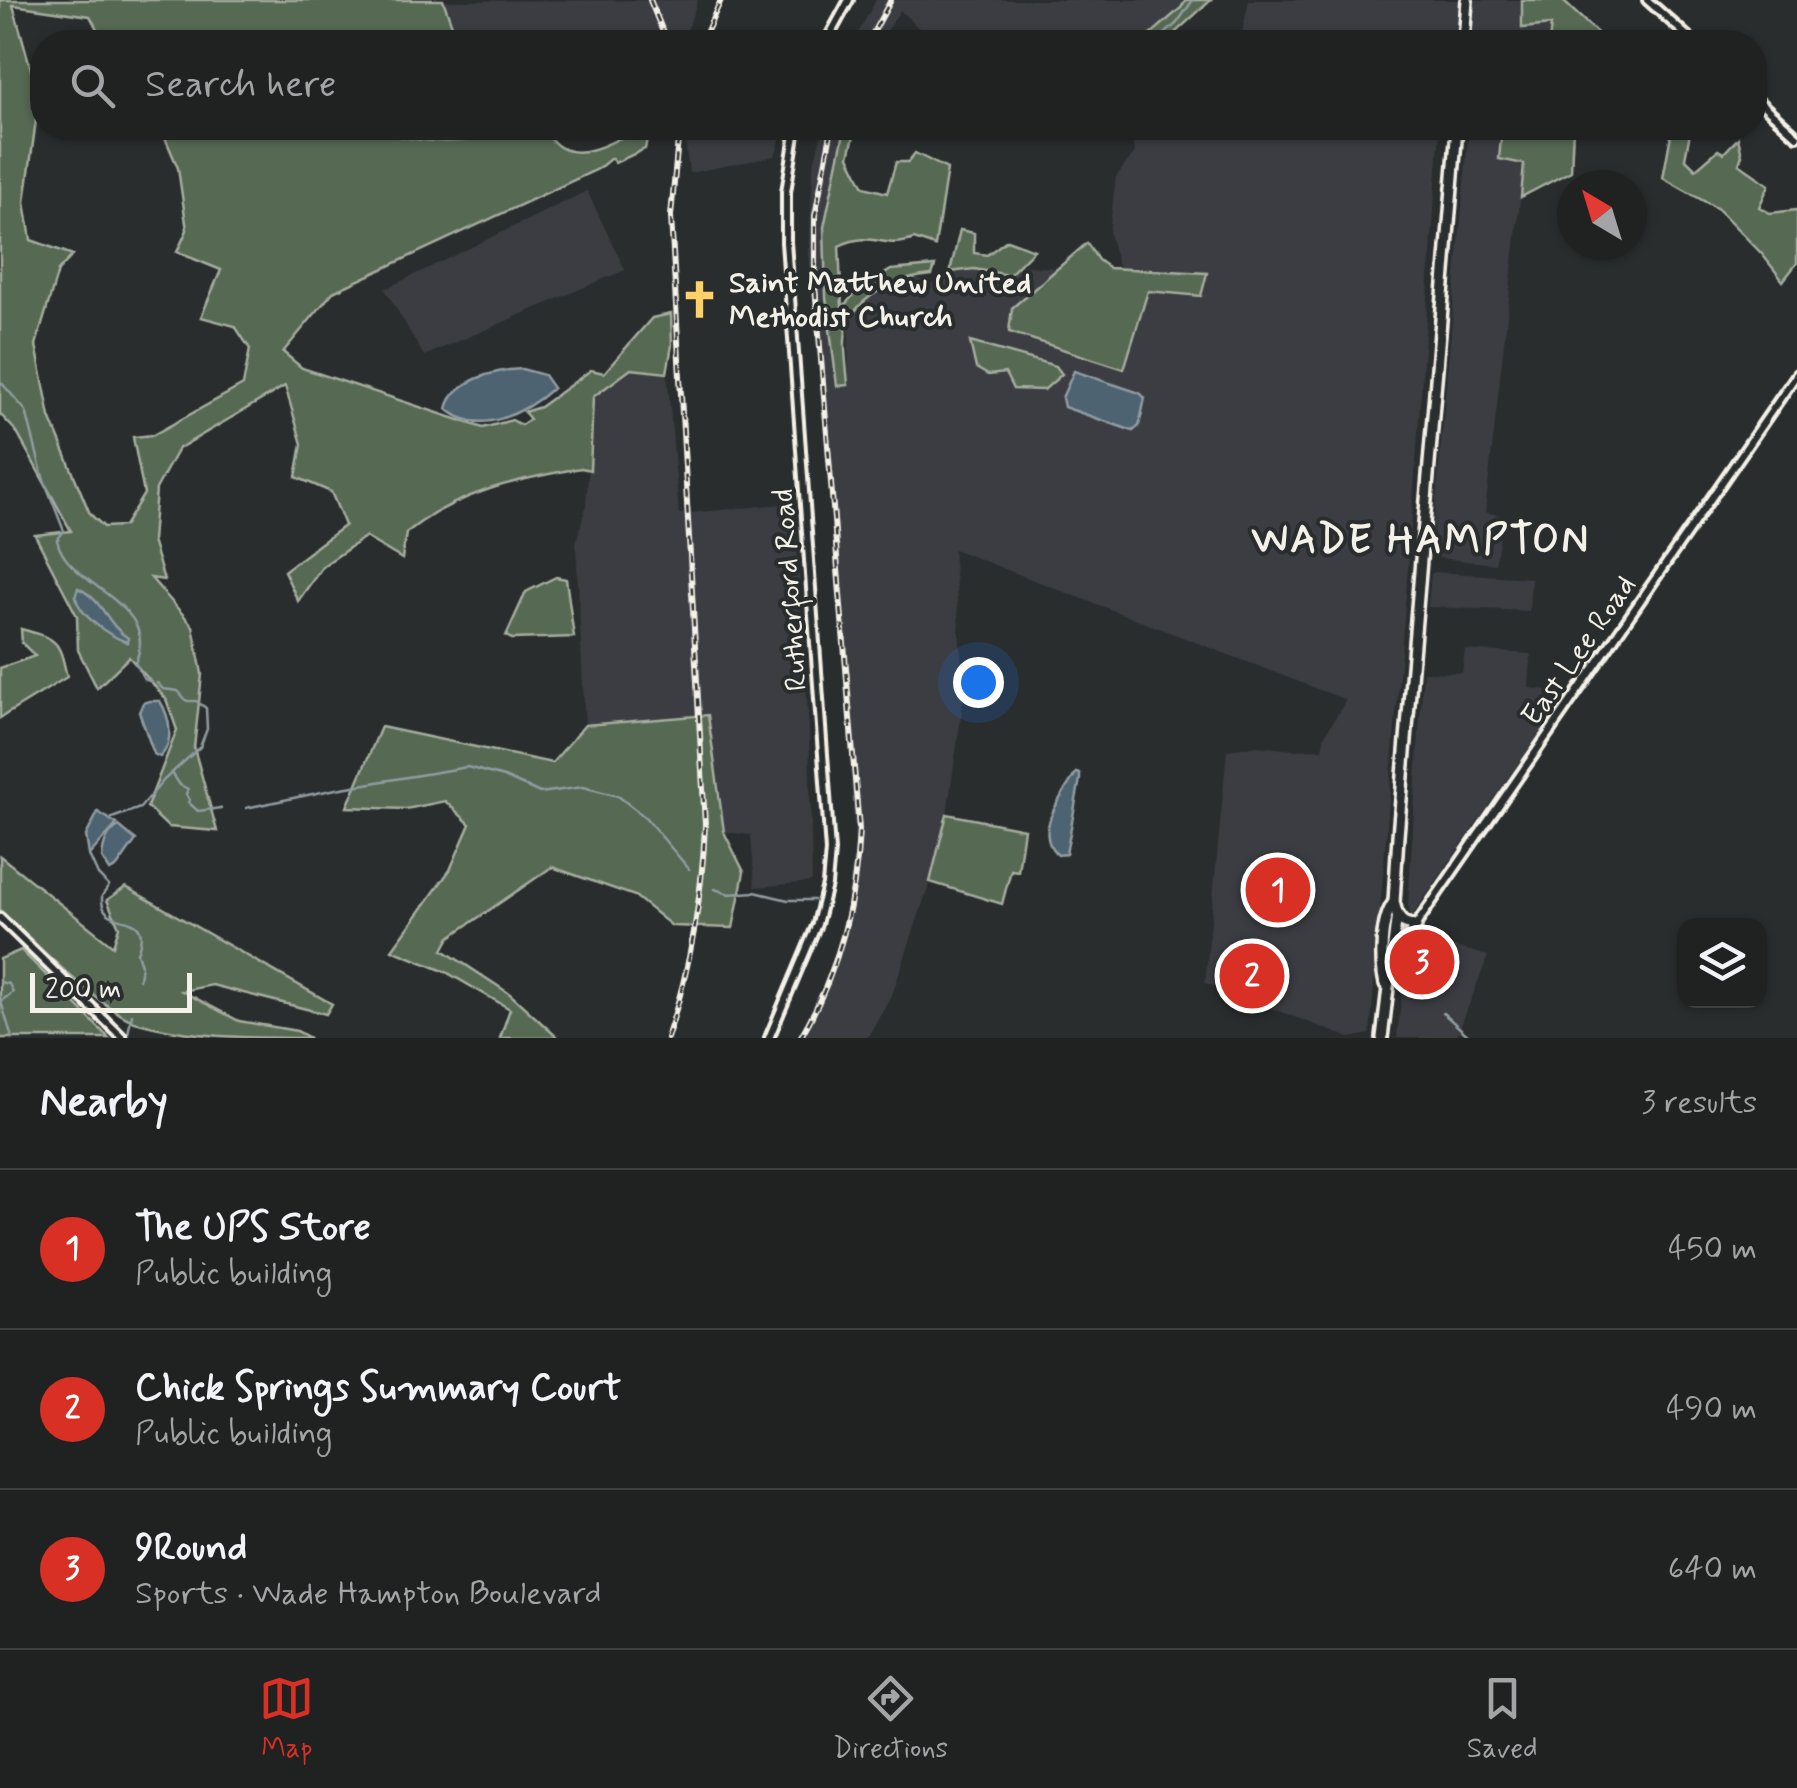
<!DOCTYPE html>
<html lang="en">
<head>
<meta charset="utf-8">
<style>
  :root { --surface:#202222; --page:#282a2a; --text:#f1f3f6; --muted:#a2a4a5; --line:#3d3f40; --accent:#d93025 }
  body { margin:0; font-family:Mynerve,sans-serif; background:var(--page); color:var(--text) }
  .controls { position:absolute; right:30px; bottom:30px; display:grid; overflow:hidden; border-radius:20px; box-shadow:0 2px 8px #0004 }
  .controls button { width:90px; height:90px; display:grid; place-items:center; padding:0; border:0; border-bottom:2px solid var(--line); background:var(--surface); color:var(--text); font:50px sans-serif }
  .compass { position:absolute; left:1557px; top:170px; width:90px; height:90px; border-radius:50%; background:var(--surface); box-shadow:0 2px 8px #0004; rotate:322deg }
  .scale { position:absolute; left:30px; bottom:25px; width:162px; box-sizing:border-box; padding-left:10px; border:5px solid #f4f1e8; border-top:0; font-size:28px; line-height:35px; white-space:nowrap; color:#f4f1e8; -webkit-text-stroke:8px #2a2d2e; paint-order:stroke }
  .you { position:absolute; left:978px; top:682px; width:35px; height:35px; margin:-25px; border:8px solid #fff; border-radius:50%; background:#1a73e8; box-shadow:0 0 0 15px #1a73e833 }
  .badge { display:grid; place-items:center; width:65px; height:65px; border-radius:50%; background:var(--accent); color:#fff; font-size:32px; font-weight:700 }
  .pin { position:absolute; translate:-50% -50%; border:5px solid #fff; box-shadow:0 2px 10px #0006 }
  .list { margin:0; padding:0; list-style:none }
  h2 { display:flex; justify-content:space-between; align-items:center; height:130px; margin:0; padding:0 40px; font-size:42px }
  h2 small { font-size:32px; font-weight:400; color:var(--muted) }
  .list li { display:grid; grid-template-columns:65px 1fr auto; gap:30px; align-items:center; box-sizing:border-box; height:160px; padding:0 40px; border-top:2px solid var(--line) }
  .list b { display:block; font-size:38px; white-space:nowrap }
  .list p { margin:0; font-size:32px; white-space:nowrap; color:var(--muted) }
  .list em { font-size:32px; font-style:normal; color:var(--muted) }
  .icon { flex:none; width:55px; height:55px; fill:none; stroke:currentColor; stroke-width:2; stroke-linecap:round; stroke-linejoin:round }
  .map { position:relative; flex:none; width:1797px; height:1038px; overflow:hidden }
  .search { position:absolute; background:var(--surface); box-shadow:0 2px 8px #0004; left:30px; right:30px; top:30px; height:110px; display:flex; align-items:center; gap:25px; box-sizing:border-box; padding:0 35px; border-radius:40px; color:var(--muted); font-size:38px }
  .sheet { height:610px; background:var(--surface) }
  nav { display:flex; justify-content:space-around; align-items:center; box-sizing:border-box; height:140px; border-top:2px solid var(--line); background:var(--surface); font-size:28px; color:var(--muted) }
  nav a { display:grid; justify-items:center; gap:5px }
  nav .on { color:var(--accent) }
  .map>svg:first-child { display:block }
  .built { fill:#3b3d43 }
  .green { fill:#566953; stroke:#a5ad9e; stroke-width:2.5 }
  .water { fill:#4e6472; stroke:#909ca1; stroke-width:2.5 }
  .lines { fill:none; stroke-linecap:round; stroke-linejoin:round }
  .stream { stroke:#909ca1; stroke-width:2.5 }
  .tertiary-casing { stroke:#f4f1e8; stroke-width:14 }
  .primary-casing { stroke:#f4f1e8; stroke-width:16 }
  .tertiary { stroke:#2a2d2e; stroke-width:6 }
  .primary { stroke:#2a2d2e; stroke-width:9 }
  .rail-casing { stroke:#f4f1e8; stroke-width:6 }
  .rail { stroke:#2a2d2e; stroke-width:2.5; stroke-dasharray:8; stroke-linecap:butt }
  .labels { text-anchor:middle; stroke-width:8; stroke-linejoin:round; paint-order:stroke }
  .poi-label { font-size:30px; font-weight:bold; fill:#f4f1e8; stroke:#2a2d2e; text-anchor:start }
  .street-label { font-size:30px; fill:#f4f1e8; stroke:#2a2d2e }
  .district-label { font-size:40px; font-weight:bold; letter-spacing:2.5px; fill:#f4f1e8; stroke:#2a2d2e }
</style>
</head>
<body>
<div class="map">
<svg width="1797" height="1038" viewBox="0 0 1797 1038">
  <rect width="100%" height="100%" fill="#2a2d2e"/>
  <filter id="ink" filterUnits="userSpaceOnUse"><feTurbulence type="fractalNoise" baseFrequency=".01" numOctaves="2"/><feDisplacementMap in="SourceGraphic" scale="20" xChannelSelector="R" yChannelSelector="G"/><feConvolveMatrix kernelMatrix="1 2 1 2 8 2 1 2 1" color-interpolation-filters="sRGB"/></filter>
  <g filter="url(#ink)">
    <!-- built -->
    <g class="built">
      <path d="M698,0L683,42H458L441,1Z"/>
      <path d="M876,0H1186L1181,8L1142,42H1116L1114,39L1108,42H933L900,10L880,42H853Z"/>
      <path d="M1249,0H1522V28L1552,25L1549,42H1240Z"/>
      <path d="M688,128H784L775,156L689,173L685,140Z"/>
      <path d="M823,128H845L824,227L826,297L837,386L848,385L849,322L862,305L880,291L911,277L942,286L952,260L1120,273L1109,233L1116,177L1135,152L1128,128H1440L1410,543L1370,1034L1350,1038L1205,983L1227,750L1258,746L1293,750L1322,749L1325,735L1346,700L953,549L964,695L947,814L930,882L893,992L867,1038H797L830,970L844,921L855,844L844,662L809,253L813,167Z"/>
      <path d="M1469,128H1502L1499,159L1524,164L1485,512L1503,516L1495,564L1431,557Z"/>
      <path d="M587,191L625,270L424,356L385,289Z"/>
      <path d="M631,369L667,373L679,514L794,503L809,729L812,882L755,887L751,835L724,832L708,715L585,725L576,543L586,506L593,397Z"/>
      <path d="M1435,572L1531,578L1529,611L1428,607L1431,574Z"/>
      <path d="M1465,650L1531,654L1529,688L1568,692L1411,917L1408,905L1423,672L1462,673Z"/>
      <path d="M1419,937L1488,956L1456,1038H1397L1405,964Z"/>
    </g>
    <!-- green -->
    <g class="green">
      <path d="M0,0H443L458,42H104L90,16L13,5L39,98L25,202L31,240L73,255L58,271L36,345L50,417L90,514L104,527L124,526L144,494L133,437L153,435L243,385L250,349L235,326L201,317L221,270L177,252L187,230L178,168L161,128H387L388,134C423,141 446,144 482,138C505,135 520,128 544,128C566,173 608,143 641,128L648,135L645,149L615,163L611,158L598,169L333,292L283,352L302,368L483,428L512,420L521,425L530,419L524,412L540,407L591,370L604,373L652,318L671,314L672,345L667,373L631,369L593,397L590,470L581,468C518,479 457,492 406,533L402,559L365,537L323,566L298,601L284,571L345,525L331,492L296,477L302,444L285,386L178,449L156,489L152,541L164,580L151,578L193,626L202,674L194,748L217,831L168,827L147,807L177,730L166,699L129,657L97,688L78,650L77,616L35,535L71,531L16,431L0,414Z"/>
      <path d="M1186,0H1211L1165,42H1142L1181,8Z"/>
      <path d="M1522,0H1562L1607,42H1549L1551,25L1522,28Z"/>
      <path d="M845,128H856L849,156L864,187L887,193L896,162H908L915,153L947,169L935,246L914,239C882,251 874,229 839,246L842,308L858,290L891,270L935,266L932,275C903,277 863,292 849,321C841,338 847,366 848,385L837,386L826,297L824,227Z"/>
      <path d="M1502,128H1573L1571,171L1521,197L1524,164L1499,159Z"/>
      <path d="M1672,129L1690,133L1685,158L1696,169L1718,150L1724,153L1738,138L1742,155L1739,164L1769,185L1759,207L1770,213L1797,210V263L1783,281L1762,254L1718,209L1663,178Z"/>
      <path d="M960,230L974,233V253L987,255L1007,240L1034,250L1009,275L974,269L950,272Z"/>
      <path d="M1087,243L1098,260L1109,268L1207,273L1201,296L1148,291L1124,369L1009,332L1012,308Z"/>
      <path d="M970,342L1056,366L1062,374L1044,390L1013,389L1005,373L988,375L976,368Z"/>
      <path d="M556,577L566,579L574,637L512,639L506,636L526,592Z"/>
      <path d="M21,629C59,639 59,641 67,677L0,718V668L35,656L22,643Z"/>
      <path d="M708,715L724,832L744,872L733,928L672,926L635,896L552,867L450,937L443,950L510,994L558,1038H500L510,1009L446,972L392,950L450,870L470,824L445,801L406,809L347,807L381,727L552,763L585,725Z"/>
      <path d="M947,814L1024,829L1018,871L1011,870L1002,904L930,882Z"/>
      <path d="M0,856L113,946L119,927L107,900L126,887L332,1004L326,1014L212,985L182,991L239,1021L297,1031L310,1038C253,1038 189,1038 135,1022C97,1006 32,940 0,910Z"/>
      <path d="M21,950L109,1038H0V959Z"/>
    </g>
    <!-- water -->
    <g class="water">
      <path d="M522,369L544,375L553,388C526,412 479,438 447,409C453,380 496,370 522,369Z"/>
      <path d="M1074,371L1140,393L1145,398L1139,426L1133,431L1064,407L1062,398Z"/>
      <path d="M78,588C105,601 104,622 128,638L127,642C107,635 80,616 75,596Z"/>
      <path d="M149,701H160C170,717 175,742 160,757L154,754L139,712L143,703Z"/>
      <path d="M1076,773L1080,774V779L1066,854L1058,855C1031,832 1063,795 1076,773Z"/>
      <path d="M98,812L117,824L89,855L86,836Z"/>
      <path d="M119,826L136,840L117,867L110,871L102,858C103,845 108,832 119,826Z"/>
    </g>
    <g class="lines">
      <!-- stream -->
      <g class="stream">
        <path d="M1156,42L1177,23L1193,0"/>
        <path d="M0,381L26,411L43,477L64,531L57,540C66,587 163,602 135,663L144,679L152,682"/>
        <path d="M172,773L180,785L188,789L186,794L190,800L188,802L198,811L221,808"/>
        <path d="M246,808L336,789L467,767L504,777L540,793L583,787L618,796L645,817L689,869"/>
        <path d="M112,818L140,808L164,780L200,747L207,729L206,708L196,701H187L178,691L163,689L157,683"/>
        <path d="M89,855L98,875L109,886L102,896C99,935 156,903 137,953L141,965L139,979"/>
        <path d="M715,889L729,894L755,892L788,900H814"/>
        <path d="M0,982L9,984L13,992L1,1001L12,1038"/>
        <path d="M1443,1013L1471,1038"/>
        <path d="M127,1038L132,1014"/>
      </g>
      <defs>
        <g id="tertiary">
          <path d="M1647,0L1694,42"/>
          <path d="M826,42L849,0"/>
          <path d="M1754,97L1797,136"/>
          <path d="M0,918L123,1038"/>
          <path d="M1394,966L1407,938L1797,374"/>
          <path d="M769,1038L817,924L827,885L830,851L786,242V192L796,128"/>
        </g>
        <g id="primary">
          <path d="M1464,42L1467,0"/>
          <path d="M1397,913L1403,922L1416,927"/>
          <path d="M1385,984C1380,963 1380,919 1394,902"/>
          <path d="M1382,1038L1397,913L1394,902L1398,836L1457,128"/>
        </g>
      </defs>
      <!-- tertiary casing -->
      <use href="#tertiary" class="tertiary-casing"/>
      <!-- primary casing -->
      <use href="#primary" class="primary-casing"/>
      <!-- tertiary -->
      <use href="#tertiary" class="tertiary"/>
      <!-- primary -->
      <use href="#primary" class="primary"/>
      <defs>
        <g id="rail">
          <path d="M650,0L667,42"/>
          <path d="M702,42L721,0"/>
          <path d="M868,42L891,0"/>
          <path d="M667,1038C691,968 702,898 705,825L671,216L679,128"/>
          <path d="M800,1038C838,974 856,903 859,829L815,285V216L832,128"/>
        </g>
      </defs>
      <!-- rail casing -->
      <use href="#rail" class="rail-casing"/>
      <!-- rail -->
      <use href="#rail" class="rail"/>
    </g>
  </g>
  <!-- icons -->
  <defs>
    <symbol id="church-bare" viewBox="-9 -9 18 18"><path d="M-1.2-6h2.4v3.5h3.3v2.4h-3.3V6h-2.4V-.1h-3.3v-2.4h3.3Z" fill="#ffd166" stroke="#2a2d2e" stroke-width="2.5" paint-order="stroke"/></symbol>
  </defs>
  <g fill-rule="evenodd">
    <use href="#church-bare" x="672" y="272" width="55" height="55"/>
  </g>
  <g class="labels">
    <!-- poi labels -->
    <g class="poi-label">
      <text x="729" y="292">Saint Matthew United<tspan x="729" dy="34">Methodist Church</tspan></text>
    </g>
    <!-- street labels -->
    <g class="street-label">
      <text transform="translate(789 590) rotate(-94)" y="10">Rutherford Road</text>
      <text transform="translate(1578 650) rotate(-55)" y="10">East Lee Road</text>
    </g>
    <!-- district labels -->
    <g class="district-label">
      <text x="1421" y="552">WADE HAMPTON</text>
    </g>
  </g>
</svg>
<div class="controls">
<button><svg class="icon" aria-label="layers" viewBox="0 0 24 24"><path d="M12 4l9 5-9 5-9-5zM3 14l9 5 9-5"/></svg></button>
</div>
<svg class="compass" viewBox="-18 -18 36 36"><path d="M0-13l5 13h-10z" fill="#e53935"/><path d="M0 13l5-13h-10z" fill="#a2a4a5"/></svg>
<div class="scale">200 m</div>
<div class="you"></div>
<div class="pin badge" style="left:1278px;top:890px">1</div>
<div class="pin badge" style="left:1252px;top:976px">2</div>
<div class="pin badge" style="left:1422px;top:962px">3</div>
<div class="search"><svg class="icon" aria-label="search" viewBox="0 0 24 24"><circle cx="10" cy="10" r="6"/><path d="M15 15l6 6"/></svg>Search here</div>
</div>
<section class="sheet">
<h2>Nearby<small>3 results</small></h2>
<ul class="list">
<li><span class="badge">1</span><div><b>The UPS Store</b><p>Public building</p></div><em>450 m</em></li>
<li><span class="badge">2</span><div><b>Chick Springs Summary Court</b><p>Public building</p></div><em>490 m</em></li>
<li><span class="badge">3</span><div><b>9Round</b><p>Sports · Wade Hampton Boulevard</p></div><em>640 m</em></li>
</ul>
</section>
<nav>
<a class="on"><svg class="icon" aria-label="map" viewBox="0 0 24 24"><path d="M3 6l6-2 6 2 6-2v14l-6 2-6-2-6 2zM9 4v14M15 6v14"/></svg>Map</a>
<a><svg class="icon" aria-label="directions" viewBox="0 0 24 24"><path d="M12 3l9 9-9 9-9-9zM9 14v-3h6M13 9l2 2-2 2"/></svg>Directions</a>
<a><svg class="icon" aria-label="saved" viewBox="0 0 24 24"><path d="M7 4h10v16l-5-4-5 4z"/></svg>Saved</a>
</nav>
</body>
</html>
